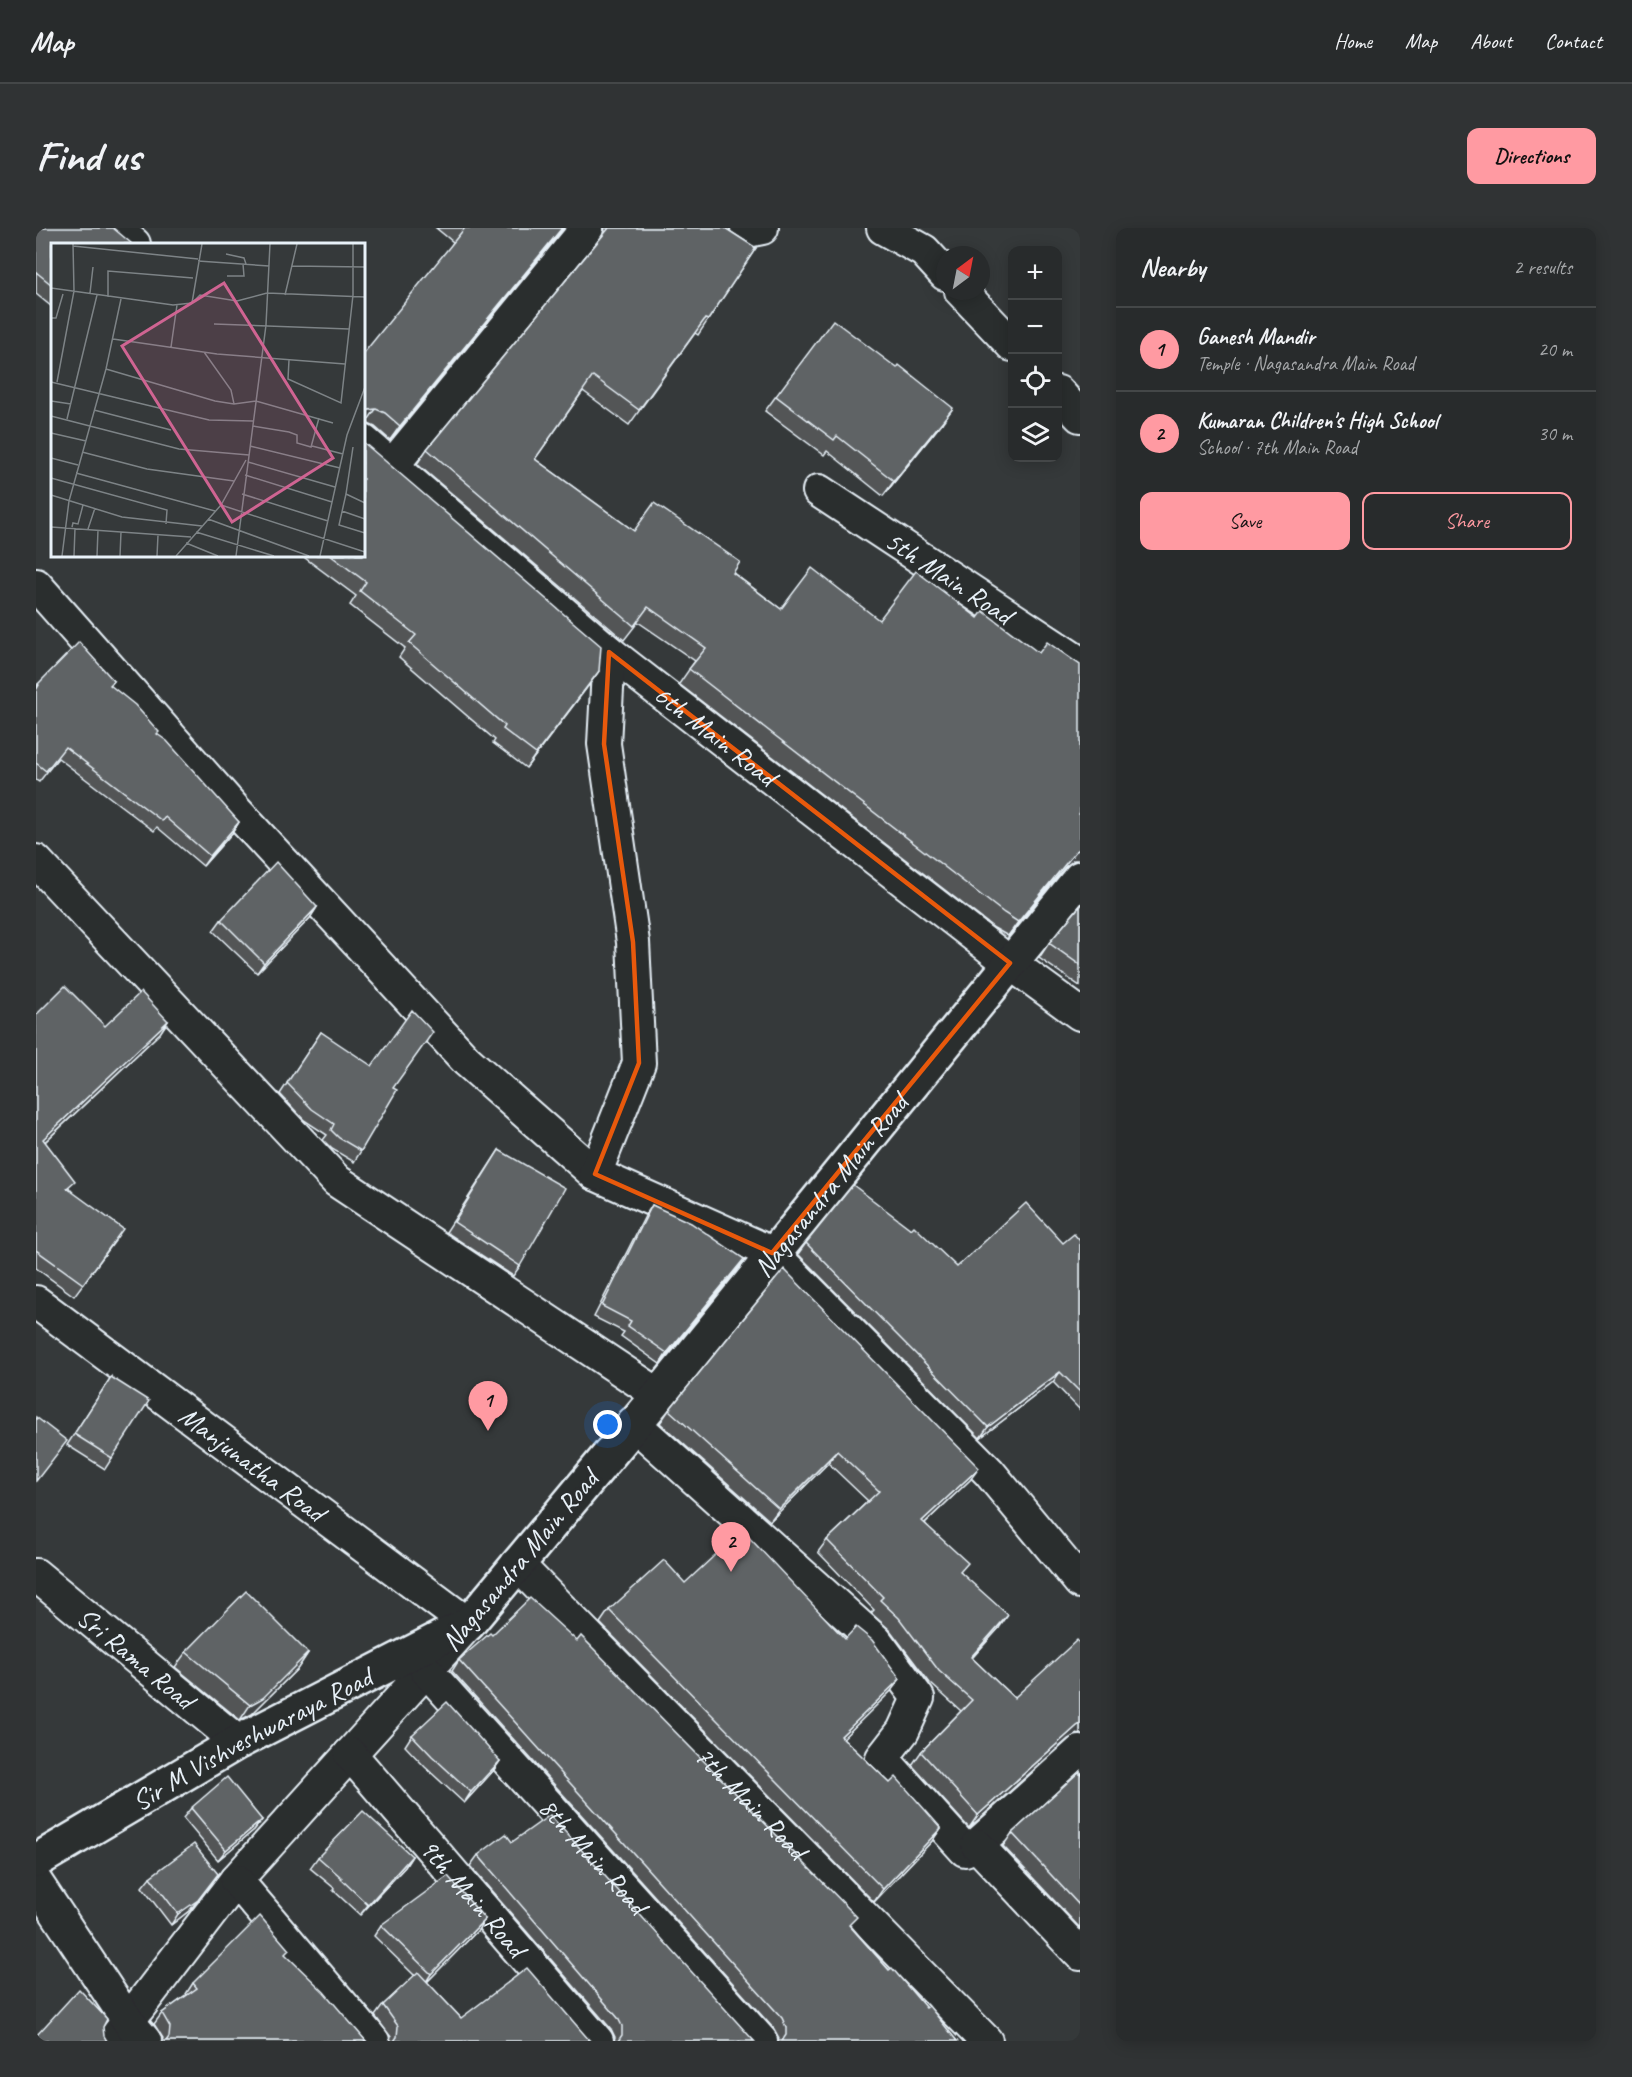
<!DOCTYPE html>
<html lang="en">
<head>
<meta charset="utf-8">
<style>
  :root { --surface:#282b2c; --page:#303334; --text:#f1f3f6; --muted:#a5a7a9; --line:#444748; --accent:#ff9aa2 }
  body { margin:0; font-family:Caveat,sans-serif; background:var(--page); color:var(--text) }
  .controls { position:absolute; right:18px; top:18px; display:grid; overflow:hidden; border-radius:12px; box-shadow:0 3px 15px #0003 }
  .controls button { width:54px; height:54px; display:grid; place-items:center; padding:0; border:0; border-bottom:2px solid var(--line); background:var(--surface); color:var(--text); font:30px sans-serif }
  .compass { position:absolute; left:900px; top:18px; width:54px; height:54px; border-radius:50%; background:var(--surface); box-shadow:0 3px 15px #0003; rotate:32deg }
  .you { position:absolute; left:572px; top:1197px; width:21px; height:21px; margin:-15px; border:4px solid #fff; border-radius:50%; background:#1a73e8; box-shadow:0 0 0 9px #1a73e833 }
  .badge { display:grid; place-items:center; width:39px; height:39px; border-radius:50%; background:var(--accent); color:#111; font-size:20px; font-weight:700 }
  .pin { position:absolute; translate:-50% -50px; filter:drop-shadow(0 2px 3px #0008) }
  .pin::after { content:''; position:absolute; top:32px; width:21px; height:18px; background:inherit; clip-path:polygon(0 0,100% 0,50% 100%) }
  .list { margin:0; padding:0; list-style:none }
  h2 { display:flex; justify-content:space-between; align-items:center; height:78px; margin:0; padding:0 24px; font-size:26px }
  h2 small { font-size:20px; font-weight:400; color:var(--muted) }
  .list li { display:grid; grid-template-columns:39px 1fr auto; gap:18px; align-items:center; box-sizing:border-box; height:84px; padding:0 24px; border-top:2px solid var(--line) }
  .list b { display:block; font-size:22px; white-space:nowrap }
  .list p { margin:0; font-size:20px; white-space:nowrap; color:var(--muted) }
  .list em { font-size:20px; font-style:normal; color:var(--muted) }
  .actions { display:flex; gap:12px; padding:18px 24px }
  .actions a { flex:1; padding:14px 0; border:2px solid var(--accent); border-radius:12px; text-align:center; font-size:21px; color:var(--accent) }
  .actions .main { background:var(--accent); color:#111 }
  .icon { flex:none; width:33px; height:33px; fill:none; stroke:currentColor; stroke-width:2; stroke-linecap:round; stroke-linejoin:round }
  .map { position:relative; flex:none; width:1044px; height:1813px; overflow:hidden; border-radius:12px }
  header { display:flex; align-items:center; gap:36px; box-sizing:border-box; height:84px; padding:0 30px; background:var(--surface); border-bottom:2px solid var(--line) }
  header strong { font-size:28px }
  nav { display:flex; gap:33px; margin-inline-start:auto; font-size:21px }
  .intro { display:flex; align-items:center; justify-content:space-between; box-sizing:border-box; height:144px; padding:0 36px }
  h1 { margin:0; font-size:42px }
  .button { padding:15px 27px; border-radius:12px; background:var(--accent); color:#111; font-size:21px; font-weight:700 }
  main { display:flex; gap:36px; padding:0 36px }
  aside { flex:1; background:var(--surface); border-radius:12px; box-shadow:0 3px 15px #0003 }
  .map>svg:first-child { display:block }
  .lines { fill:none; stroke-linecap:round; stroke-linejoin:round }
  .minor-casing { stroke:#e8f1f8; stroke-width:36 }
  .tertiary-casing { stroke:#e8f1f8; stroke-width:38 }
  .minor { stroke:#2a2d2e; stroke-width:32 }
  .tertiary { stroke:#2a2d2e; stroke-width:33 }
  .wall { fill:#525557; stroke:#e8f1f8; stroke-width:1.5 }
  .shaded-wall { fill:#424547; stroke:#e8f1f8; stroke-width:1.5 }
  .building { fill:#5f6365; stroke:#e8f1f8; stroke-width:1.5 }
  .marked { fill:none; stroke:#e8590c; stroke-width:4.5; stroke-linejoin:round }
  .labels { text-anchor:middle; stroke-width:6; stroke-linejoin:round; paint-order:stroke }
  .street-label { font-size:28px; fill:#e8f1f8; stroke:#2a2d2e }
  .inset-road { fill:none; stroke:#7d8386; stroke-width:1.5 }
  .view { fill:#cf6492; fill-opacity:0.15; stroke:#cf6492; stroke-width:3 }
  .inset-edge { fill:none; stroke:#e8f1f8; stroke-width:3 }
</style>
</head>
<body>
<header>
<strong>Map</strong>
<nav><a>Home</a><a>Map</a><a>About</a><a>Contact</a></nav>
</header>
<div class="intro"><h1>Find us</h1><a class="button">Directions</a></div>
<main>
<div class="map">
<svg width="1044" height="1813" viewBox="0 0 1044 1813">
  <rect width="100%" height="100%" fill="#35393a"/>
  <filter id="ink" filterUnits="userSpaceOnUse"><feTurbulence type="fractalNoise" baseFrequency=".0167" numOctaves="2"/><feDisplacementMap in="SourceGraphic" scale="12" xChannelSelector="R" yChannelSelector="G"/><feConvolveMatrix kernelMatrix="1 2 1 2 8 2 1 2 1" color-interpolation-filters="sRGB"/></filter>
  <g filter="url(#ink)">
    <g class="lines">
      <defs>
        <g id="minor">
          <path d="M79,0L98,16"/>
          <path d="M711,0L716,2L726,0"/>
          <path d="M847,0L888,23L909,46"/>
          <path d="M925,63L976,117"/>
          <path d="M1022,164L1044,188"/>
          <path id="s1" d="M327,213L573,424L974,735L1044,786"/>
          <path d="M356,238L551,0"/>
          <path id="s2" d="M783,263L1044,435"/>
          <path d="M0,357L200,583L431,833L559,946L736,1025L953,1244L1044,1354"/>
          <path d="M0,633L301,953L623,1167"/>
          <path d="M559,946L603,835L597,714L568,516L573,424"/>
          <path id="s3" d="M0,1074L432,1396L200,1652L77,1813"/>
          <path d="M597,1195L840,1413L882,1470L867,1503L846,1530L929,1622L941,1617L1044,1524"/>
          <path id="s4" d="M481,1336L950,1813"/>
          <path id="s5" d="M0,1347L202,1514"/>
          <path id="s6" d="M390,1442L725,1813"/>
          <path id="s7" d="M314,1526L561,1813"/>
          <path d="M941,1617L1044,1726"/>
          <path d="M200,1652L337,1813"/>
          <path d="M0,1654L92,1793L109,1813"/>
        </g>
        <g id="tertiary">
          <path id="s8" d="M0,1633L202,1514L432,1396L623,1167L1044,650"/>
        </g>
      </defs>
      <!-- minor casing -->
      <use href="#minor" class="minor-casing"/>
      <!-- tertiary casing -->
      <use href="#tertiary" class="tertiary-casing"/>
      <!-- minor -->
      <use href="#minor" class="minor"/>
      <!-- tertiary -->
      <use href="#tertiary" class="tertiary"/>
    </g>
    <!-- wall -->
    <g class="wall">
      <path d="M0,0L16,16V79L0,66Z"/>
      <path d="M400,0H528L354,212L339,199L330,195L417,14Z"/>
      <path d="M568,0H689L720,20L662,107L659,105L593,197L547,163L499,231L598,303L697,345L745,381L1043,586L1038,632L1030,638L972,708L958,700L643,456L659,433L602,394L588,412L381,236L391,221L567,7L569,3Z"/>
      <path d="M861,140L906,195L847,268L791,223L788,227L729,183L740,168Z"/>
      <path d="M265,327H327L563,443L490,540L457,515L459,512L363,429L369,420L314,377L320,368Z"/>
      <path d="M78,453L74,458L203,594L196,605L167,638L121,599L118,603L22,530L3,554L0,552V459L2,456Z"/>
      <path d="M1044,678V758L1003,730L1013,715Z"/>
      <path d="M281,679L274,690L221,745L177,703L185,692Z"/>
      <path d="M0,787L69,798L132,793L124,805L9,914L34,961L79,1013L38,1068L0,1040Z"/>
      <path d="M285,804L357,860L325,923L318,934L296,921L287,912L291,907L268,892L244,866Z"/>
      <path d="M463,922L484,1038L477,1048L410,1004Z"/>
      <path d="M616,977L708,1031L701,1041L624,1136L585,1108L588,1104L558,1089L609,988Z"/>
      <path d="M875,1001L921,1039L1027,1015L1044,1013V1182L1017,1154L944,1210L762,1026L770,1015Z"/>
      <path d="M75,1149L76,1230L69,1241L31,1217Z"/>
      <path d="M633,1182L934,1252L889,1295L925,1345L963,1400L936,1430L978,1470L1044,1416V1507L1041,1506L1032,1511L933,1600L876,1537L885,1524L925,1483L894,1455L854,1402L835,1385L838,1382L782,1324L791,1312L832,1273L792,1235L734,1293L624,1195Z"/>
      <path d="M649,1355L809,1411L855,1463L807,1510L854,1555L905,1600L896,1613L838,1674L564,1395L573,1382Z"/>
      <path d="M150,1424L272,1425L262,1440L216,1486L204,1492L139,1439Z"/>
      <path d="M423,1432L815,1698L853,1742L921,1813H742L743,1810L738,1801L416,1443Z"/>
      <path d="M376,1507L464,1533L457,1543L428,1575L389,1539L369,1518Z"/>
      <path d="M1044,1543V1700L967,1618L976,1605Z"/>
      <path d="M155,1580L226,1592L218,1602L182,1632L147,1590Z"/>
      <path d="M476,1614L718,1813H578L579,1809L575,1801L434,1638L442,1627Z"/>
      <path d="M376,1628L369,1639L324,1687L297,1662L298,1660L274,1640L282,1629Z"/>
      <path d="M114,1649L174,1656L154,1682L135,1697L106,1659Z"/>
      <path d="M449,1691L442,1702L391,1754L425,1790L554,1813H354L355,1809L339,1788L347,1777L379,1748L338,1708L345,1697Z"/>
      <path d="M249,1727L330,1813H126L127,1810L118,1796L126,1785L151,1767L150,1766L157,1755Z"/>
    </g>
    <!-- shaded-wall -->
    <g class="shaded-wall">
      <path d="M526,0H528L354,212L364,198Z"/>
      <path d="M917,180L906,195L847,268L858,253Z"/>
      <path d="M340,181L330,195H327V185L332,182Z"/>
      <path d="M563,443L553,457L490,540L500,526Z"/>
      <path d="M203,594L196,605L167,638L174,628Z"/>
      <path d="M1044,621V632H1038L1030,638L972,708L982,694L1040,623Z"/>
      <path d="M281,679L274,690L221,745L228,735Z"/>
      <path d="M132,793L124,805L0,922L7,911Z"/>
      <path d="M708,1031L701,1041L624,1136L631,1125Z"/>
      <path d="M1024,1144L1017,1154L944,1210L952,1199Z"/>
      <path d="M801,1223L792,1235L734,1293L743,1281Z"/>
      <path d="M943,1240L934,1252L877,1306L886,1293Z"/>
      <path d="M972,1387L963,1400L926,1441L935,1429Z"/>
      <path d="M272,1425L262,1440L216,1486L204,1492L214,1477Z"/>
      <path d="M864,1451L855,1463L796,1521L805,1508Z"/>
      <path d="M1044,1496V1507L1041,1506L1032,1511L933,1600L942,1587L1041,1498Z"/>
      <path d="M464,1533L457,1543L428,1575L435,1564Z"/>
      <path d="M226,1592L218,1602L182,1632L190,1622Z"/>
      <path d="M905,1600L896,1613L838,1674L847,1661Z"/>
      <path d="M376,1628L369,1639L324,1687L332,1677Z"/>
      <path d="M182,1646L154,1682L135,1697L142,1686Z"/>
      <path d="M449,1691L442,1702L388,1757L395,1746Z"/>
    </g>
    <!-- building -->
    <g class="building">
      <path d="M0,0H77L95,15L94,16H16V57L0,44Z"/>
      <path d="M427,0H526L364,198L349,185L340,181L332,182L327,185V126L428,1Z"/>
      <path d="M573,0H689L720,20L672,92L669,91L603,182L557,148L499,231L598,303L618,275L704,334L697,345L745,381L776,340L843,392L880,343L942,390L947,383L1003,425L1011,414L1044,437V584L1043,586L1044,587V621L1040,623L982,694L968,685L653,441L670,420L612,379L598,398L391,221Z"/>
      <path d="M797,92L861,140L863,137L917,180L858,253L801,208L798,212L740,168Z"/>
      <path d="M327,214L565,418L563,443L500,526L467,501L469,498L373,415L380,407L324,363L330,354L294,327H327Z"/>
      <path d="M43,414L78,453L74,457L99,477L123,504L121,506L131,513L203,594L174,628L129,589L126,593L29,519L10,543L0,535V462L3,457L2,456Z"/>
      <path d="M240,634L281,679L228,735L185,692Z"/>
      <path d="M1044,678V737L1013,715Z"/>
      <path d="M29,758L69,798L105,764L132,793L7,911L39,953L31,960L87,1001L47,1056L0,1022V787Z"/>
      <path d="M376,782L397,804L357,860L361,862L325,923L303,910L295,902L298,896L276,881L251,855L285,804L336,838Z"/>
      <path d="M463,922L529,960L484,1038L418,994Z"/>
      <path d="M817,957L875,1001L878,998L921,1039L990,975L1027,1015L1038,1006L1044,1013V1164L1024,1144L952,1199L770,1015Z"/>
      <path d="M616,977L655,995L708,1031L631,1125L592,1098L595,1093L566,1078Z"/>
      <path d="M748,1041L943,1240L886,1293L932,1335L924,1344L972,1387L935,1429L978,1470L1041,1412L1044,1416V1496L1041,1498L942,1587L885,1524L936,1472L903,1443L863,1390L844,1372L847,1369L791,1312L843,1263L801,1223L743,1281L633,1182Z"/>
      <path d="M75,1149L113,1173L76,1230L38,1206Z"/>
      <path d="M0,1189L31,1213L0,1253Z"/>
      <path d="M706,1302L809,1411L820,1399L836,1412L864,1451L805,1508L854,1555L860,1549L905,1600L847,1661L573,1382L628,1332L649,1355Z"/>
      <path d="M210,1363L272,1425L227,1470L214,1477L150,1424Z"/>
      <path d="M494,1370L541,1413L545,1408L821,1689L813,1697L853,1742L856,1740L890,1780L893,1778L921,1813H746L750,1807V1799L746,1790L423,1432L454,1405L456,1407Z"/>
      <path d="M411,1474L464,1533L435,1564L396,1528L376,1507Z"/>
      <path d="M1044,1543V1678L976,1605Z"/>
      <path d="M191,1549L226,1592L190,1622L155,1580Z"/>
      <path d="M327,1583L376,1628L332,1677L305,1651L306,1650L282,1629Z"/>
      <path d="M514,1587L718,1813H582L586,1807V1798L582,1790L442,1627L470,1606L476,1614Z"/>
      <path d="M158,1616L182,1646L162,1672L142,1686L114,1649Z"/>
      <path d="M412,1648L449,1691L395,1746L345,1697Z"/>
      <path d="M224,1688L253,1722L249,1726L288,1764L330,1813H130L133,1809L134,1799L126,1785L161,1760L157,1755Z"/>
      <path d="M491,1740L554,1813H358L361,1809L362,1798L347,1777L382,1744L425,1790Z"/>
      <path d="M43,1761L71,1791L67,1799L68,1808L71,1813H0V1808Z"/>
    </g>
  </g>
  <!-- marked area -->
  <path class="marked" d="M573,424L974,735L736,1025L559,946L603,835L597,714L568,516Z"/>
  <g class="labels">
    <!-- street labels -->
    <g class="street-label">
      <text dy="10" stroke="none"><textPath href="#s2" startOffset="156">5th Main Road</textPath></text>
      <text dy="10" stroke="none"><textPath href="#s1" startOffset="459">6th Main Road</textPath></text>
      <text dy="10" stroke="none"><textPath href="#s8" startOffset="1062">Nagasandra Main Road</textPath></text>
      <text dy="10" stroke="none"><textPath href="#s3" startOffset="270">Manjunatha Road</textPath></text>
      <text transform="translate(483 1332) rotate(-50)" y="10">Nagasandra Main Road</text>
      <text dy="10" stroke="none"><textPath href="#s5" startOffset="130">Sri Rama Road</textPath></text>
      <text dy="10" stroke="none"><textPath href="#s8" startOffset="248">Sir M Vishveshwaraya Road</textPath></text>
      <text dy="10" stroke="none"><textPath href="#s4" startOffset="334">7th Main Road</textPath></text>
      <text dy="10" stroke="none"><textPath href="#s6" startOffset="250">8th Main Road</textPath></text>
      <text dy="10" stroke="none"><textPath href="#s7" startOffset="189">9th Main Road</textPath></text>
    </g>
  </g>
  <!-- overview -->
  <g transform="translate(15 15)">
    <rect width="314" height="314" fill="#35393a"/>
    <path class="inset-road" d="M22,3L147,16M175,11L193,15L195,21M147,18L218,23M241,23L314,24M176,33H193L192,21M0,45L122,62L141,60L149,52L186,58L216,50L314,54M39,50L42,24M234,52L246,1M57,54V28L142,35M141,60L151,1M0,75H5L12,51M163,81L298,86M62,96L166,111L294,121M120,104L126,62M153,109L180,147L183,161M238,117L237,136L290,160L302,52V1M55,126L164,158L183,161L205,158L282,180M0,139L158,177L202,178M6,139L23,48L22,1M0,158L20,161M43,167L120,187M0,173L128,206L198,212M16,176L46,52M202,183L238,189L246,192V200L260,204L268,175M0,190L35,198M199,203L289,225M261,203L292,211M302,204L295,251L314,260M31,209L96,226L183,238M0,215L27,222M197,219L284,244M25,230L164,268M194,232L281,259M0,235L116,267L115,281M191,251L277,278M295,251L288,282L314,290M0,252L71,274L151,283M170,262L314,309M291,268L314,276M157,276L258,313M0,284L140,294M21,284L22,280L27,281L32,262M37,286L44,265M145,289L223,313M135,300L167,313M11,313L18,258L55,126L70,56M23,313L24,285M46,313L47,287M69,313L70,289M106,313L107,292M125,313L170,262L195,217M185,313L215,82L219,1M269,313L296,192L314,144"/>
    <path class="view" d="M173,40L282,215L181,279L71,103Z"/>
    <rect width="314" height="314" class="inset-edge"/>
  </g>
</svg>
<div class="controls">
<button>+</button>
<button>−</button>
<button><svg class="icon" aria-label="locate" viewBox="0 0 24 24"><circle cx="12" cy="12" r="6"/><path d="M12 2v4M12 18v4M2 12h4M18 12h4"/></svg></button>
<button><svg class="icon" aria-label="layers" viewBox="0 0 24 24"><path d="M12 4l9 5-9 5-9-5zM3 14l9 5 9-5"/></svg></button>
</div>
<svg class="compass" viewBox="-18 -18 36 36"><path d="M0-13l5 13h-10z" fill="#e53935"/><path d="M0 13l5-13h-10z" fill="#a5a7a9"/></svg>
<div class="you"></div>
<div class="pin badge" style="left:452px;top:1203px">1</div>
<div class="pin badge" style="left:695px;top:1344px">2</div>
</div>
<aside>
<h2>Nearby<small>2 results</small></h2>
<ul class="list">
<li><span class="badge">1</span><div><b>Ganesh Mandir</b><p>Temple · Nagasandra Main Road</p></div><em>20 m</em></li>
<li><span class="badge">2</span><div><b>Kumaran Children's High School</b><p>School · 7th Main Road</p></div><em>30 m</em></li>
</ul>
<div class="actions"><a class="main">Save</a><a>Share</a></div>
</aside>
</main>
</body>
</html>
